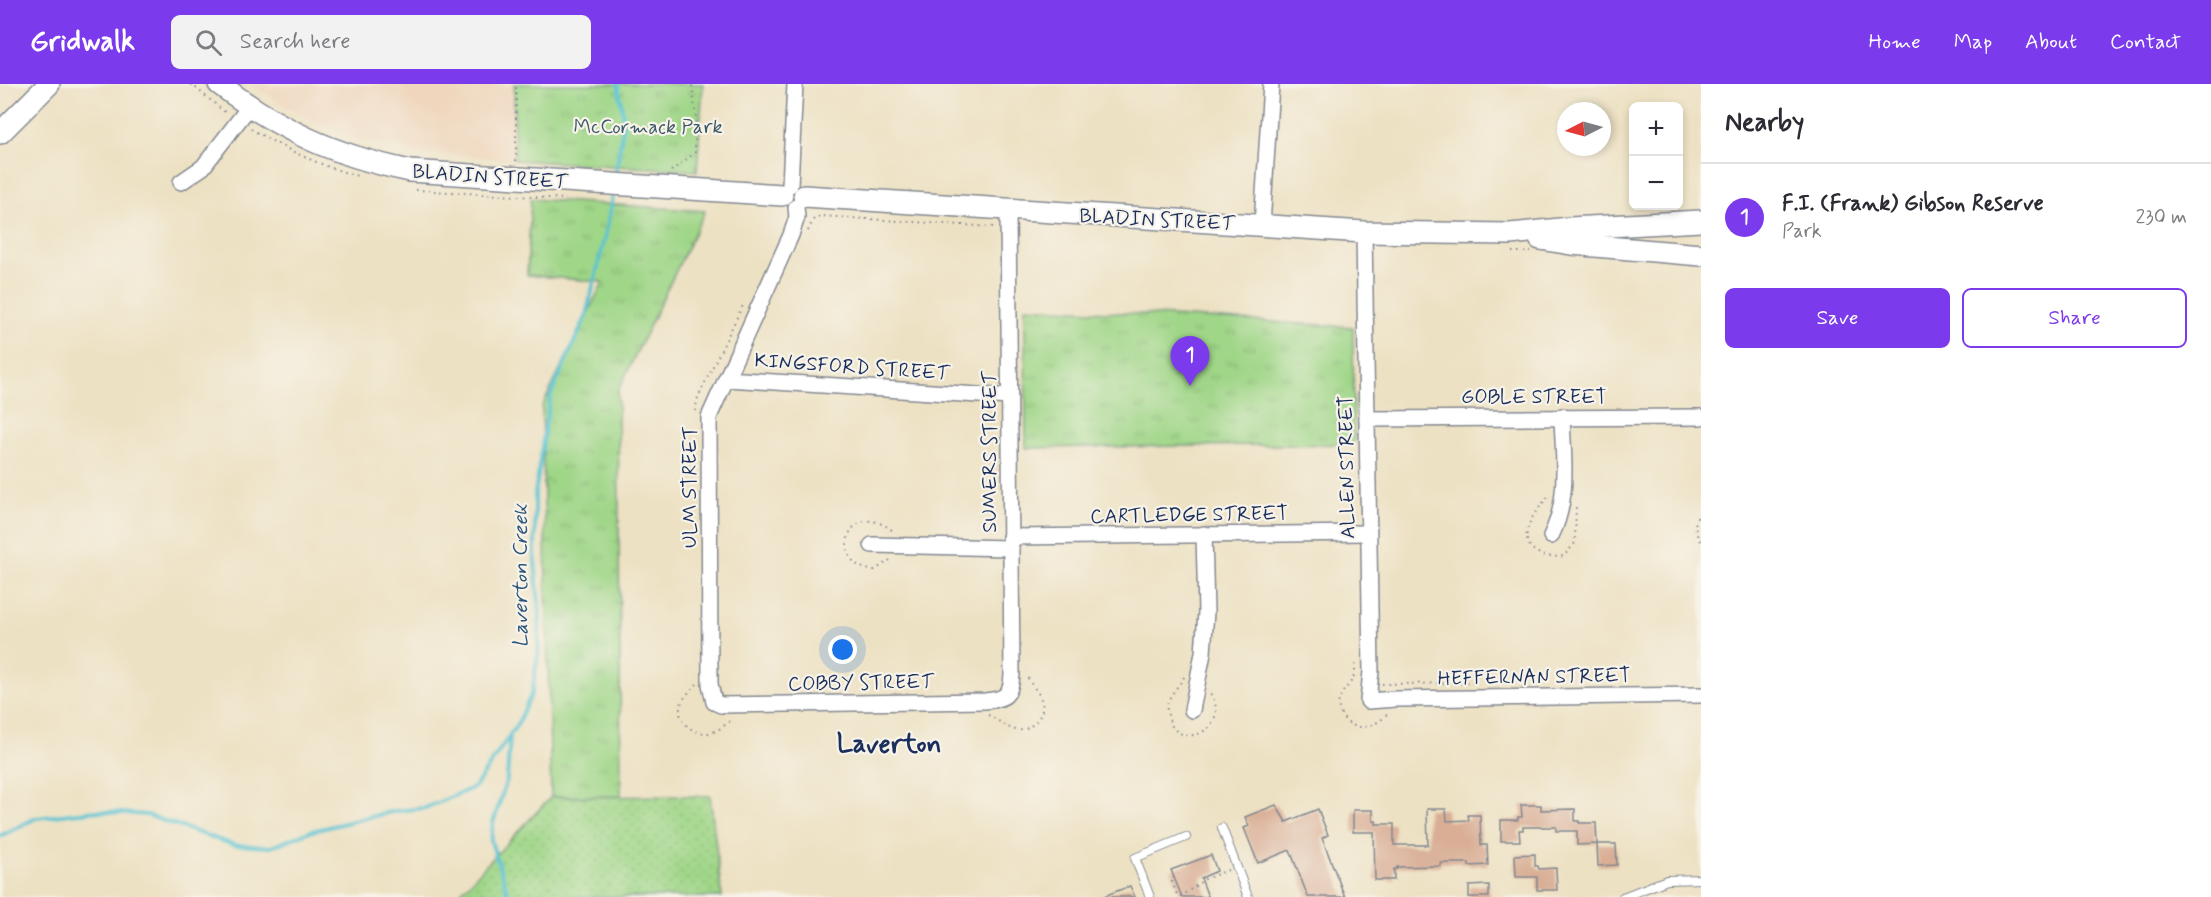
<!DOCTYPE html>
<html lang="en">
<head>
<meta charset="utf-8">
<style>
  :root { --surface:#fff; --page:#f2f2f3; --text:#2b2b33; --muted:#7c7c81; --line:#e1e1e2; --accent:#7c3aed }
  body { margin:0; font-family:Mynerve,sans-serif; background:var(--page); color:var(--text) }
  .controls { position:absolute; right:18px; top:18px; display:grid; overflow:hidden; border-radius:9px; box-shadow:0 3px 9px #0003 }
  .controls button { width:54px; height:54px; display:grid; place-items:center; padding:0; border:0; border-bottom:2px solid var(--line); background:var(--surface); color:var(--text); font:30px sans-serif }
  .compass { position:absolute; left:1557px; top:18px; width:54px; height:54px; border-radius:50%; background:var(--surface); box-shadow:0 3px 9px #0003; rotate:264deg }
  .you { position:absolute; left:843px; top:566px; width:21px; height:21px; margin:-15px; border:4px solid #fff; border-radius:50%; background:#1a73e8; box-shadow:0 0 0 9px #1a73e833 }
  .badge { display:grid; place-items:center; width:39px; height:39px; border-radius:50%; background:var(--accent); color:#fff; font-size:20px; font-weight:700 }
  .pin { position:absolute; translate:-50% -50px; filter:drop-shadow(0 2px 3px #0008) }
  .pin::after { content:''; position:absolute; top:32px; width:21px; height:18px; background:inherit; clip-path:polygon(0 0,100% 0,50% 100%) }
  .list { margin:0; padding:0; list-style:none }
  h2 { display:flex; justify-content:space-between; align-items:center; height:78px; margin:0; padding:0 24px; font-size:26px }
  h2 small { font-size:20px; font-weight:400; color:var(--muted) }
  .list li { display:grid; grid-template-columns:39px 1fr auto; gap:18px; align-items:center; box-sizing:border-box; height:108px; padding:0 24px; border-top:2px solid var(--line) }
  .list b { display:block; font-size:22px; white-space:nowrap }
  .list p { margin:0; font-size:20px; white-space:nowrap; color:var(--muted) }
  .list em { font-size:20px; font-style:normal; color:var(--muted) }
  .actions { display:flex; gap:12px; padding:18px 24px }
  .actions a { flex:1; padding:14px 0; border:2px solid var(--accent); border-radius:9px; text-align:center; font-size:21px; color:var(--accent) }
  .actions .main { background:var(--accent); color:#fff }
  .icon { flex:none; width:33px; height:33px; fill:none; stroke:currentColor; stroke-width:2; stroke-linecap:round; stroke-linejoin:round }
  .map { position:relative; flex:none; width:1701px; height:813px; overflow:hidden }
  header { display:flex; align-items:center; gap:36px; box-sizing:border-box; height:84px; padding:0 30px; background:var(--accent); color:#fff }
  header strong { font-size:28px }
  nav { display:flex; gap:33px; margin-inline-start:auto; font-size:21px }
  .search { width:420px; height:54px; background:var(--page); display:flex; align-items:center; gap:15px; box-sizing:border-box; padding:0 21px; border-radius:9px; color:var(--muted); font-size:22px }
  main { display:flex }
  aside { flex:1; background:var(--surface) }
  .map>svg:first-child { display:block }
  .built { fill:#efd6bc }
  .grass { fill:url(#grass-dots); stroke:#5d8272; stroke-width:1.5 }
  .park { fill:url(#park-tufts); stroke:#5d8272; stroke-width:1.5 }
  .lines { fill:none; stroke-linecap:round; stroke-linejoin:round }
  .stream { stroke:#56c2d1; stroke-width:4 }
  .building { fill:#d9ae95 }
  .lane-casing { stroke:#848890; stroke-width:10 }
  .street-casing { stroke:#848890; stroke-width:18 }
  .secondary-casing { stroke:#848890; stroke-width:24 }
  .path { stroke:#848890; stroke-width:2; stroke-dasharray:1.5 4.5; stroke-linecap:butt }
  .lane { stroke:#fff; stroke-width:8 }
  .street { stroke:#fff; stroke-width:15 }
  .secondary { stroke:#fff; stroke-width:21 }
  .labels { text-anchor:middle; stroke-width:4.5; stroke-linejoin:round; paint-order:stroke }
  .park-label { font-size:20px; fill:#3c5968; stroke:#f7f3e8 }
  .street-label { font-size:20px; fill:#1b2f5e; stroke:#f7f3e8 }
  .water-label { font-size:21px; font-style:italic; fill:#2a547b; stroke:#f7f3e8 }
  .district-label { font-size:26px; font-weight:bold; fill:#1b2f5e; stroke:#f7f3e8 }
</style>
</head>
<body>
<header>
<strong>Gridwalk</strong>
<div class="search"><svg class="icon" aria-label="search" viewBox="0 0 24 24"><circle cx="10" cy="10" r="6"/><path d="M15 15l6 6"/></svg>Search here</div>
<nav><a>Home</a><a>Map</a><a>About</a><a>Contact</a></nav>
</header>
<main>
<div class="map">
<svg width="1701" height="813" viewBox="0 0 1701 813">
  <defs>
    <pattern id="grass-dots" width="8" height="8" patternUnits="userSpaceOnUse" patternTransform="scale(1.5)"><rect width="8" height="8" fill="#9fd687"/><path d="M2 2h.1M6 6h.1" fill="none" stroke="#88b877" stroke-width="1.8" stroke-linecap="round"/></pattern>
    <pattern id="park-tufts" width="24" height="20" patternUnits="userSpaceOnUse" patternTransform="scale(1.5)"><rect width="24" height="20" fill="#9fd687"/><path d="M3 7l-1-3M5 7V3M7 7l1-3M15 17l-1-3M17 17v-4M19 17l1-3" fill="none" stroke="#88b877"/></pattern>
  </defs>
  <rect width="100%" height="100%" fill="#f7f3e8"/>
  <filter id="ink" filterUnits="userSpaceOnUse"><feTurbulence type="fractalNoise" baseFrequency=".0167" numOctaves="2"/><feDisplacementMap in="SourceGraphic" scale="12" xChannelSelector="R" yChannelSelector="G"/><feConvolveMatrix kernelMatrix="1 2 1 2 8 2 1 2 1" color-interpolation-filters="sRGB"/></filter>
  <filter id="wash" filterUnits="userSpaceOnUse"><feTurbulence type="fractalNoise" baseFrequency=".008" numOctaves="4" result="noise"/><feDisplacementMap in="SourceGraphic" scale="24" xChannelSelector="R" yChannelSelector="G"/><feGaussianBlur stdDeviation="1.35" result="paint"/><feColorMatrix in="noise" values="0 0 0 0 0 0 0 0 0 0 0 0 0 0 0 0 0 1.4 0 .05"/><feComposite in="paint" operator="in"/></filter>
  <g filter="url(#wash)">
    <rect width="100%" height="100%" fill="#ede1c3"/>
    <!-- built -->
    <path class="built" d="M250,0H514V76L417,68L354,54L319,40L288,24Z"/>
    <!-- grass -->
    <path class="grass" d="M710,712L722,813H456L551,713Z"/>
    <!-- park -->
    <g class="park">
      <path d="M514,0H703L697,87L514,76Z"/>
      <path d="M531,115L705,127L618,307L621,712L551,713L542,323L603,198L527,191Z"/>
      <path d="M1025,223L1353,243L1354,360L1026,364Z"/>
    </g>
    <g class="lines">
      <!-- stream -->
      <g class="stream">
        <path d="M615,95L624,36L618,0"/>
        <path d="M0,752L36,734L97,727L147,731L234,761L271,763L308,748L353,737L395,727L425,724L475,703L518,639L532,609L538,570L540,531L535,478V410L545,344L551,310L586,232L607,144L613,108"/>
        <path d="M509,813L491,757L493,739L507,695L510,651"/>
      </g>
    </g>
    <g id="blocks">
      <!-- building -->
      <g class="building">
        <path d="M1276,721L1286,738L1318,725L1328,751L1322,754L1345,813H1308L1290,766L1258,779L1244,744L1249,742L1245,733Z"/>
        <path d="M1521,721H1541V726L1575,725V737H1579V739H1596L1597,760L1577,761V747H1556V743H1523V746H1519L1520,757H1501V736H1518V733H1522Z"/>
        <path d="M1427,725H1446L1447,737L1469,736L1468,731H1480L1481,761H1487L1488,781L1469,782V779H1441V782L1397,783V785H1394V796H1375L1374,748H1353V726H1373V737H1376V740H1394V761H1428Z"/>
        <path d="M1597,760H1616L1617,781L1598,782Z"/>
        <path d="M1535,770V782H1538L1539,785L1556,784L1557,806H1537V793H1516L1515,771Z"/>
        <path d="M1211,771L1217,787L1201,794L1208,813H1182L1171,786Z"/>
        <path d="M1489,801V813H1469V802Z"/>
        <path d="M1130,802L1135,813H1104V812Z"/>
      </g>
    </g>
  </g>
  <g filter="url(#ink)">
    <use href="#blocks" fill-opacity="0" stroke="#848890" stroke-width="1.5"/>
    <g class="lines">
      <defs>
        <g id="lane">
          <path d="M1222,744L1248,813"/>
          <path d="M1150,813L1135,774L1186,753"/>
          <path d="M1623,813L1667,796L1701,795"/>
        </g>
        <g id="street">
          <path d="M181,98L203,83L249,23"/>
          <path d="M790,101L795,0"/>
          <path d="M796,123L797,133L791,151L709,333L710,600L714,618L721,621L985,617C1005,615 1011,612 1012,590L1008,126"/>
          <path d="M1262,141L1271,0"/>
          <path d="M1364,148L1371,587L1368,617L1396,615L1701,611"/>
          <path d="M726,295L1010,313"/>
          <path d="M1367,335L1701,333"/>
          <path d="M1551,452C1570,414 1563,373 1562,332"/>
          <path d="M1010,453L1367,449"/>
          <path d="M872,461L1011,464"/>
          <path d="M1192,626L1203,569L1206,528L1204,450"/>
        </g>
        <g id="secondary">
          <path d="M219,0C281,47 334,71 410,87L782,111"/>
          <path d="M0,49L49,0"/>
          <path d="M804,112L1364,148L1510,150L1570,144L1701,137"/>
          <path d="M1540,155L1571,160L1701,171"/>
        </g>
      </defs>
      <!-- lane casing -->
      <use href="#lane" class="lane-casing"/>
      <!-- street casing -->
      <use href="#street" class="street-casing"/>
      <!-- secondary casing -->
      <use href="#secondary" class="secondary-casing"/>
      <!-- path -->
      <g class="path">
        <path d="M191,0L226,29"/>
        <path d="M251,45C285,65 320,82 358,92"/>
        <path d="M516,77V0"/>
        <path d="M671,87L695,69L696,33L692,0"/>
        <path d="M416,106L566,115"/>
        <path d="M808,147L813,136L820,132L994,143"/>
        <path d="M1512,168H1531"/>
        <path d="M695,327L698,313L743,221"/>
        <path d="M1547,413C1542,421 1535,428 1531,436C1517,463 1539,476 1564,472L1575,459L1576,420"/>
        <path d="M1701,428C1693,437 1694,448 1701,458"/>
        <path d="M890,476L875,486C827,485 846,410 893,447"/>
        <path d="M1356,580C1355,585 1355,590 1353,594C1347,606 1334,612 1340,628C1349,650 1375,645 1387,630"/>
        <path d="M1184,593C1179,602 1169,611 1167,621C1166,625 1168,631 1169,635C1178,669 1234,645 1210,609"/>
        <path d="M697,600C691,606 682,614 680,624C678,641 698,653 713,648C721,645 727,639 733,635"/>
        <path d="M1382,600L1473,599"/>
        <path d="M988,631C1005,639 1018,658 1037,636C1042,630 1044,623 1041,615C1038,606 1029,600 1027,591"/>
        <path d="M1174,793L1171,795L1178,813"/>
        <path d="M1180,813L1205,795L1228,786"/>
      </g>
      <!-- lane -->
      <use href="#lane" class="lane"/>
      <!-- street -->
      <use href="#street" class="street"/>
      <!-- secondary -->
      <use href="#secondary" class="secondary"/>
    </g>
  </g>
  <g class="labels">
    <!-- park labels -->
    <g class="park-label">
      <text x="648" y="49">McCormack Park</text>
    </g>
    <!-- street labels -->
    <g class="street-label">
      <text transform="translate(490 92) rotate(4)" y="7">BLADIN STREET</text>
      <text transform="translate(1157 135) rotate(3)" y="7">BLADIN STREET</text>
      <text transform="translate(852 282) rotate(4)" y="7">KINGSFORD STREET</text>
      <text x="1534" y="319">GOBLE STREET</text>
      <text transform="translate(989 368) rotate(-90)" y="7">SUMERS STREET</text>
      <text transform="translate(1346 383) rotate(-91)" y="7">ALLEN STREET</text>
      <text transform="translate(689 403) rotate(-90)" y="7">ULM STREET</text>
      <text transform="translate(1189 430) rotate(-1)" y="7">CARTLEDGE STREET</text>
      <text transform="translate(1534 592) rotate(-1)" y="7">HEFFERNAN STREET</text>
      <text transform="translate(861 598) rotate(-1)" y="7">COBBY STREET</text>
    </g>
    <!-- water labels -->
    <g class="water-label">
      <text transform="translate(520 492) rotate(-90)" y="7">Laverton Creek</text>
    </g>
    <!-- district labels -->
    <g class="district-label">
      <text x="889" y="668">Laverton</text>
    </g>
  </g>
</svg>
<div class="controls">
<button>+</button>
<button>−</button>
</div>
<svg class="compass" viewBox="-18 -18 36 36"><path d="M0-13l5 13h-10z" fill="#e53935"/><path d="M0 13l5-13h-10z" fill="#7c7c81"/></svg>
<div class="you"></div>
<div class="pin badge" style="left:1190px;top:302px">1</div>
</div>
<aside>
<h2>Nearby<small></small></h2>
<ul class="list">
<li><span class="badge">1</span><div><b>F.I. (Frank) Gibson Reserve</b><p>Park</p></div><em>230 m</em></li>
</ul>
<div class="actions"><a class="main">Save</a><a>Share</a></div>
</aside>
</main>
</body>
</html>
